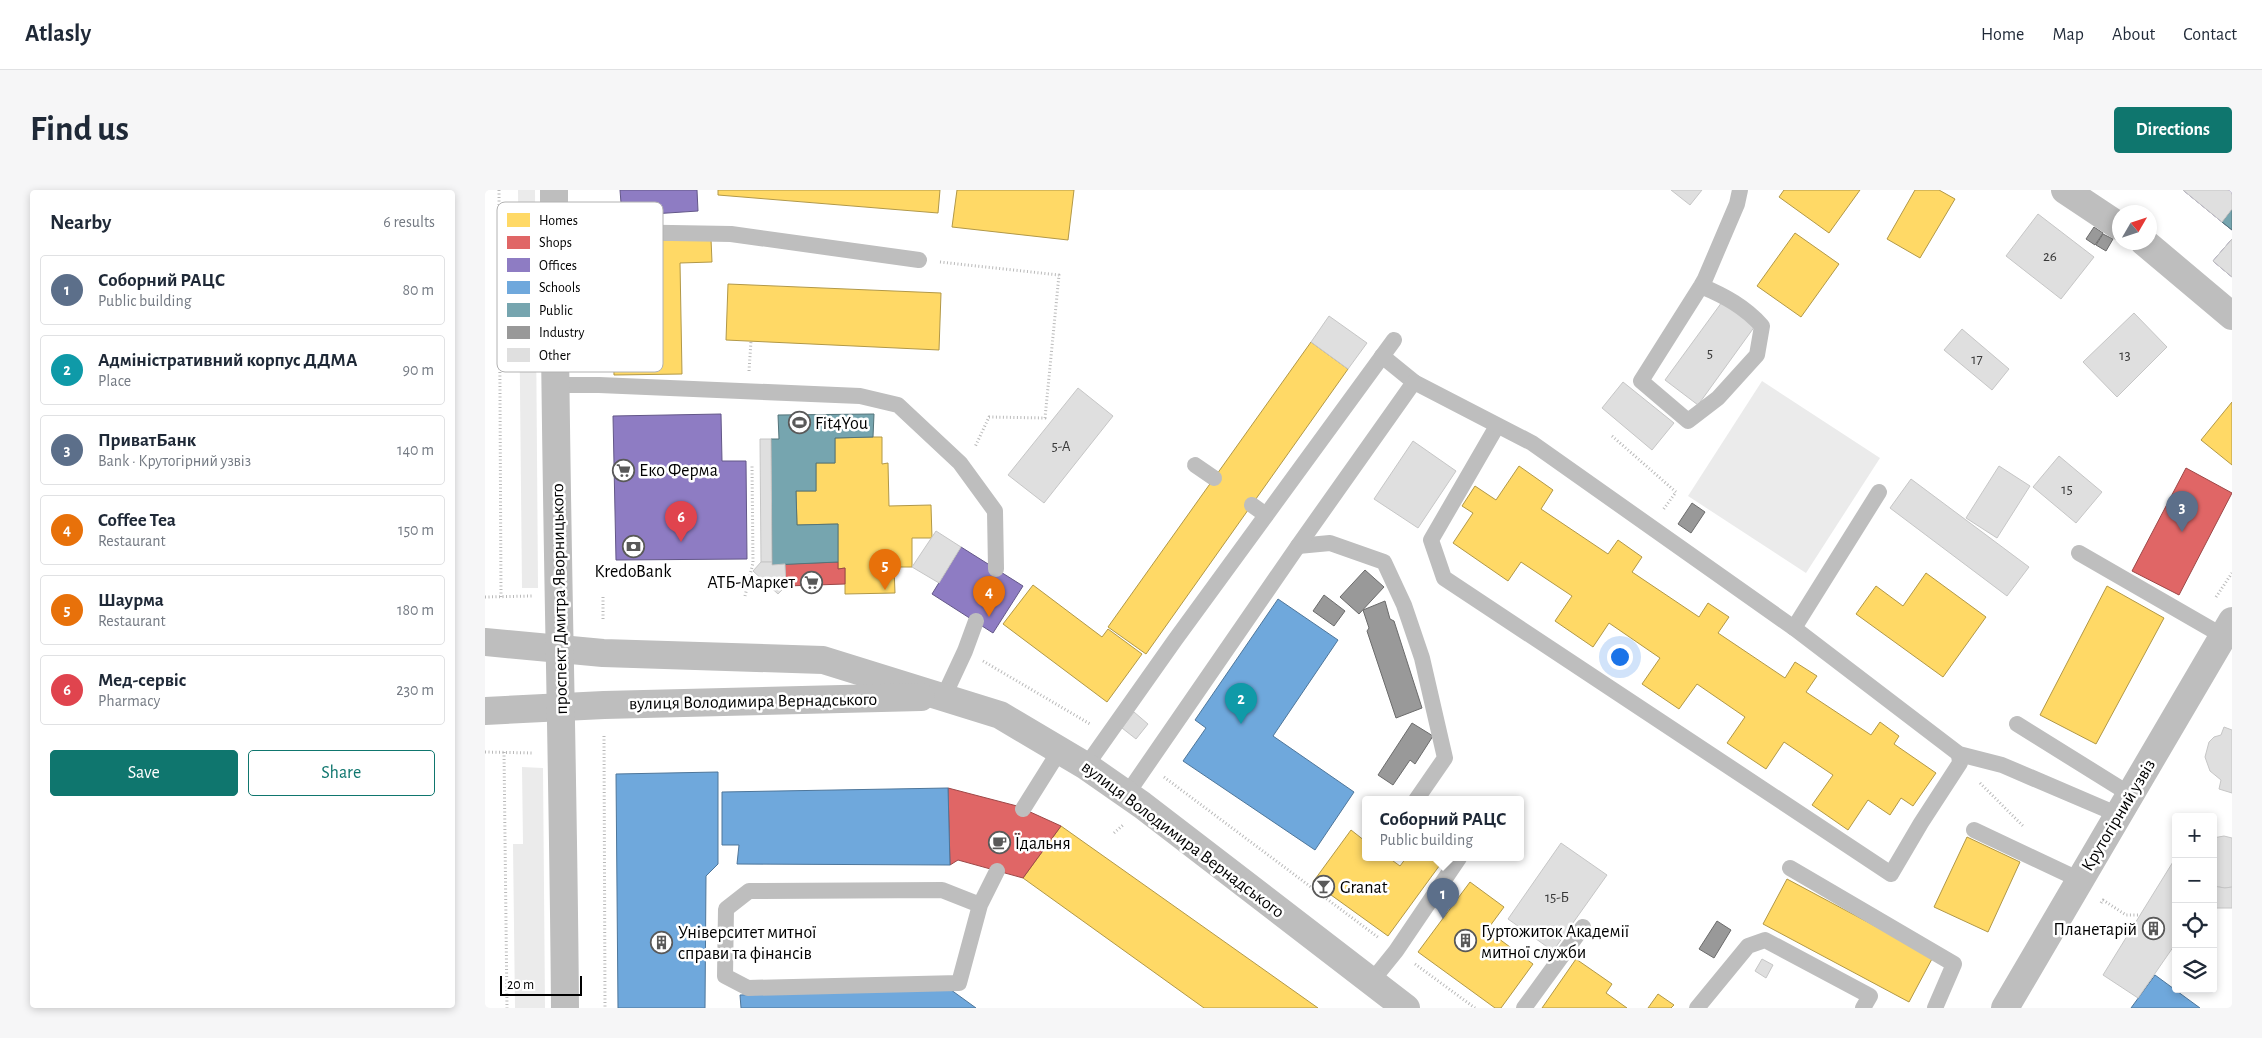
<!DOCTYPE html>
<html lang="en">
<head>
<meta charset="utf-8">
<style>
  :root { --surface:#fff; --page:#f6f6f7; --text:#1f2937; --muted:#747a83; --line:#e0e1e3; --accent:#0f766e }
  body { margin:0; font-family:"Alegreya Sans",sans-serif; background:var(--page); color:var(--text) }
  .controls { position:absolute; right:15px; bottom:15px; display:grid; overflow:hidden; border-radius:5px; box-shadow:0 2px 8px #0003 }
  .controls button { width:45px; height:45px; display:grid; place-items:center; padding:0; border:0; border-bottom:1px solid var(--line); background:var(--surface); color:var(--text); font:25px sans-serif }
  .compass { position:absolute; left:1627px; top:15px; width:45px; height:45px; border-radius:50%; background:var(--surface); box-shadow:0 2px 8px #0003; rotate:51deg }
  .scale { position:absolute; left:15px; bottom:12px; width:82px; box-sizing:border-box; padding-left:5px; border:2px solid #000; border-top:0; font-size:14px; line-height:18px; white-space:nowrap; color:#000; -webkit-text-stroke:4px #fff; paint-order:stroke }
  .you { position:absolute; left:1134px; top:466px; width:18px; height:18px; margin:-12px; border:4px solid #fff; border-radius:50%; background:#1a73e8; box-shadow:0 0 0 8px #1a73e833 }
  .badge { display:grid; place-items:center; width:32px; height:32px; border-radius:50%; background:var(--accent); color:#fff; font-size:16px; font-weight:700 }
  .pin { position:absolute; translate:-50% -41px; filter:drop-shadow(0 1px 2px #0008) }
  .pin::after { content:''; position:absolute; top:26px; width:18px; height:15px; background:inherit; clip-path:polygon(0 0,100% 0,50% 100%) }
  .popup { position:absolute; left:877px; top:606px; width:162px; height:65px; box-sizing:border-box; display:grid; place-content:center; border-radius:5px; background:var(--surface); filter:drop-shadow(0 1px 4px #0005); font-size:16px; white-space:nowrap; color:var(--muted) }
  .popup b { font-size:19px; color:var(--text) }
  .popup::after { content:''; position:absolute; left:50%; top:100%; margin-left:-10px; border:10px solid transparent; border-top-color:var(--surface) }
  .list { margin:0; padding:0; list-style:none }
  h2 { display:flex; justify-content:space-between; align-items:center; height:65px; margin:0; padding:0 20px; font-size:21px }
  h2 small { font-size:16px; font-weight:400; color:var(--muted) }
  .list li { display:grid; grid-template-columns:32px 1fr auto; gap:15px; align-items:center; box-sizing:border-box; height:70px; margin:0 10px 10px; padding:0 10px; border:1px solid var(--line); border-radius:5px }
  .list b { display:block; font-size:19px; white-space:nowrap }
  .list p { margin:0; font-size:16px; white-space:nowrap; color:var(--muted) }
  .list em { font-size:16px; font-style:normal; color:var(--muted) }
  .actions { display:flex; gap:10px; padding:15px 20px }
  .actions a { flex:1; padding:11px 0; border:1px solid var(--accent); border-radius:5px; text-align:center; font-size:18px; color:var(--accent) }
  .actions .main { background:var(--accent); color:#fff }
  .icon { flex:none; width:28px; height:28px; fill:none; stroke:currentColor; stroke-width:2; stroke-linecap:round; stroke-linejoin:round }
  .map { position:relative; flex:none; width:1747px; height:818px; overflow:hidden; border-radius:5px }
  header { display:flex; align-items:center; gap:30px; box-sizing:border-box; height:70px; padding:0 25px; background:var(--surface); border-bottom:1px solid var(--line) }
  header strong { font-size:24px }
  nav { display:flex; gap:28px; margin-inline-start:auto; font-size:18px }
  .intro { display:flex; align-items:center; justify-content:space-between; box-sizing:border-box; height:120px; padding:0 30px }
  h1 { margin:0; font-size:35px }
  .button { padding:12px 22px; border-radius:5px; background:var(--accent); color:#fff; font-size:18px; font-weight:700 }
  main { display:flex; gap:30px; padding:0 30px }
  aside { flex:1; background:var(--surface); border-radius:5px; box-shadow:0 2px 8px #0003 }
  .map>svg:first-child { display:block }
  .green { fill:#ebebeb }
  .homes { fill:#ffd966; stroke:#b29847 }
  .shops { fill:#e06666; stroke:#9d4747 }
  .offices { fill:#8e7cc3; stroke:#635788 }
  .schools { fill:#6fa8dc; stroke:#4e769a }
  .public { fill:#76a5af; stroke:#53747a }
  .industry { fill:#999; stroke:#6b6b6b }
  .building { fill:#dfdfdf; stroke:#c6c6c6 }
  .lines { fill:none; stroke-linecap:round; stroke-linejoin:round }
  .path { stroke:#b9b9b9; stroke-width:3; stroke-dasharray:1 2.5; stroke-linecap:butt }
  .service { stroke:#bebebe; stroke-width:16 }
  .minor { stroke:#bebebe; stroke-width:28 }
  .tertiary { stroke:#bebebe; stroke-width:28 }
  .primary { stroke:#bebebe; stroke-width:28 }
  .labels { text-anchor:middle; stroke-width:5; stroke-linejoin:round; paint-order:stroke }
  .number-label { font-size:15px; fill:#383838 }
  .poi-label { font-size:18px; fill:#000; stroke:#fff; text-anchor:start }
  .street-label { font-size:18px; fill:#000; stroke:#fff }
  .key { fill:#fff; stroke:#b2b2b2; stroke-width:1 }
  .key-label { font-size:14px; fill:#000 }
</style>
</head>
<body>
<header>
<strong>Atlasly</strong>
<nav><a>Home</a><a>Map</a><a>About</a><a>Contact</a></nav>
</header>
<div class="intro"><h1>Find us</h1><a class="button">Directions</a></div>
<main>
<aside>
<h2>Nearby<small>6 results</small></h2>
<ul class="list">
<li><span class="badge" style="background:#5c6f8a">1</span><div><b>Соборний РАЦС</b><p>Public building</p></div><em>80 m</em></li>
<li><span class="badge" style="background:#0f9aa8">2</span><div><b>Адміністративний корпус ДДМА</b><p>Place</p></div><em>90 m</em></li>
<li><span class="badge" style="background:#5c6f8a">3</span><div><b>ПриватБанк</b><p>Bank · Крутогірний узвіз</p></div><em>140 m</em></li>
<li><span class="badge" style="background:#e8710a">4</span><div><b>Coffee Tea</b><p>Restaurant</p></div><em>150 m</em></li>
<li><span class="badge" style="background:#e8710a">5</span><div><b>Шаурма</b><p>Restaurant</p></div><em>180 m</em></li>
<li><span class="badge" style="background:#e0444e">6</span><div><b>Мед-сервіс</b><p>Pharmacy</p></div><em>230 m</em></li>
</ul>
<div class="actions"><a class="main">Save</a><a>Share</a></div>
</aside>
<div class="map">
<svg width="1747" height="818" viewBox="0 0 1747 818">
  <rect width="100%" height="100%" fill="#fff"/>
  <!-- green -->
  <g class="green">
    <path d="M33,0H50L53,398H37Z"/>
    <path d="M1277,191L1395,268L1321,383L1203,306Z"/>
    <path d="M37,577L58,578L60,818H30L28,654H38Z"/>
  </g>
  <!-- homes -->
  <g class="homes">
    <path d="M233,0H455L453,23L233,5Z"/>
    <path d="M472,0H589L583,50L467,37Z"/>
    <path d="M1299,0H1375L1344,43L1294,7Z"/>
    <path d="M1430,0H1454L1470,9L1435,68L1402,49Z"/>
    <path d="M1310,43L1354,74L1316,127L1272,96Z"/>
    <path d="M226,49L227,72L195,73L197,184L129,185L126,51Z"/>
    <path d="M243,94L456,103L454,160L241,150Z"/>
    <path d="M826,152L863,179L661,464L623,437Z"/>
    <path d="M1747,212V275L1716,250Z"/>
    <path d="M388,247H397V274L403,273L404,316L446,315L447,348H427V377H409L410,403L360,404V378L353,379V334L312,335L311,301H331V273H350V248Z"/>
    <path d="M1034,276L1068,300L1056,319L1123,364L1133,350L1157,367L1147,382L1214,427L1223,413L1244,427L1233,443L1300,488L1310,472L1332,486L1321,502L1386,545L1395,532L1414,546L1409,554L1451,583L1428,616L1416,608L1405,625L1383,610L1363,640L1327,615L1348,585L1299,552L1281,579L1242,553L1260,527L1212,494L1194,519L1157,494L1175,468L1124,433L1108,457L1070,431L1087,406L1036,372L1023,391L968,353L988,323L977,316L990,296L1011,310Z"/>
    <path d="M1441,383L1501,427L1458,487L1371,424L1391,396L1418,416Z"/>
    <path d="M548,395L617,447L623,439L657,464L622,512L518,434Z"/>
    <path d="M1622,396L1679,428L1611,554L1555,525Z"/>
    <path d="M576,636L833,818H719L538,688Z"/>
    <path d="M866,640L880,651V668H904L915,676L921,668H960L903,746L828,692Z"/>
    <path d="M1482,647L1535,672L1503,742L1449,717Z"/>
    <path d="M1302,689L1448,767L1424,812L1278,734Z"/>
    <path d="M985,692L1019,717L1002,740L1048,774L1016,818H1010L933,762Z"/>
    <path d="M1091,769L1127,794L1121,803L1142,818H1057Z"/>
    <path d="M1173,804L1189,815L1186,818H1163Z"/>
  </g>
  <!-- shops -->
  <g class="shops">
    <path d="M1701,278L1747,303L1694,405L1647,381Z"/>
    <path d="M353,372V379L360,378V394L301,396L300,374Z"/>
    <path d="M463,598L532,616L576,636L538,688L473,670L465,675Z"/>
  </g>
  <!-- offices -->
  <g class="offices">
    <path d="M135,0H212L213,21L137,26Z"/>
    <path d="M1698,0H1747V40L1737,32Z"/>
    <path d="M1747,49V87L1728,71Z"/>
    <path d="M236,224L237,271H261L262,369L131,370L128,226Z"/>
    <path d="M476,357L538,396L508,443L447,404Z"/>
  </g>
  <!-- schools -->
  <g class="schools">
    <path d="M793,409L853,450L788,546L869,602L830,660L698,571L721,538L710,530Z"/>
    <path d="M233,582V674L221,686L220,818H133L131,584Z"/>
    <path d="M463,598L465,675L252,674L254,655H237V602Z"/>
    <path d="M1670,785L1715,818H1646Z"/>
    <path d="M462,797L491,818H256L255,805Z"/>
  </g>
  <!-- public -->
  <g class="public">
    <path d="M1747,19V40L1737,32Z"/>
    <path d="M389,224L388,247L350,248V273H331V301H311L312,335L353,334V372L287,375L286,249H294L293,225Z"/>
  </g>
  <!-- industry -->
  <g class="industry">
    <path d="M1609,37L1618,43L1610,55L1601,49Z"/>
    <path d="M1618,44L1628,49L1621,61L1611,55Z"/>
    <path d="M1207,313L1220,322L1206,343L1193,334Z"/>
    <path d="M880,380L899,397L874,424L855,407Z"/>
    <path d="M839,405L860,421L849,436L828,421Z"/>
    <path d="M900,411L905,429L909,431L937,518L911,528L882,441L884,438L878,420Z"/>
    <path d="M927,533L948,546L930,574L925,570L908,595L893,585Z"/>
    <path d="M1232,731L1246,740L1229,768L1214,759Z"/>
  </g>
  <!-- building -->
  <g class="building">
    <path d="M1186,0H1217L1205,15Z"/>
    <path d="M1698,0H1747V19L1737,32Z"/>
    <path d="M1553,24L1609,67L1576,109L1521,66Z"/>
    <path d="M1747,49V87L1728,71Z"/>
    <path d="M1237,112L1270,136L1213,215L1180,190Z"/>
    <path d="M1649,123L1682,157L1632,207L1598,172Z"/>
    <path d="M844,126L882,153L863,179L826,152Z"/>
    <path d="M1477,139L1524,179L1507,200L1459,160Z"/>
    <path d="M1138,192L1189,233L1167,260L1117,218Z"/>
    <path d="M593,198L628,226L559,313L523,285Z"/>
    <path d="M275,249H286L287,372H276Z"/>
    <path d="M928,251L971,281L933,338L889,309Z"/>
    <path d="M1574,266L1617,302L1591,333L1548,297Z"/>
    <path d="M1514,276L1545,296L1512,348L1481,328Z"/>
    <path d="M1426,289L1544,377L1522,406L1405,318Z"/>
    <path d="M451,341L476,357L454,393L427,377Z"/>
    <path d="M276,372H287V375L300,374L301,396L293,404L268,381Z"/>
    <path d="M649,522L663,534L651,549L637,538Z"/>
    <path d="M1739,537L1747,540V603L1734,599L1736,590L1725,581L1720,567L1724,552L1729,547L1736,545Z"/>
    <path d="M1739,646L1747,648V697L1740,698L1728,696V648Z"/>
    <path d="M1076,653L1122,685L1068,761L1023,729Z"/>
    <path d="M1691,667V753L1653,808L1618,785Z"/>
    <path d="M1728,696L1740,698L1747,697V718H1728Z"/>
    <path d="M1277,769L1288,775L1281,788L1270,781Z"/>
  </g>
  <g class="lines">
    <!-- path -->
    <g class="path">
      <path d="M14,0L16,407"/>
      <path d="M455,72L574,85L560,228L504,227L490,257"/>
      <path d="M264,181L266,151"/>
      <path d="M1127,246L1191,302L1178,320"/>
      <path d="M260,406L268,373L267,275"/>
      <path d="M0,407L47,406"/>
      <path d="M118,407V431"/>
      <path d="M1731,407L1747,383"/>
      <path d="M498,471L605,534"/>
      <path d="M119,546L120,818"/>
      <path d="M0,562L49,563"/>
      <path d="M19,562L22,818"/>
      <path d="M679,587L894,748"/>
      <path d="M1495,593L1538,636"/>
      <path d="M629,643L638,635"/>
      <path d="M1616,713L1618,710L1641,725H1654"/>
      <path d="M930,774L990,818"/>
    </g>
    <!-- service -->
    <g class="service">
      <path d="M69,41L246,44L434,70"/>
      <path d="M1216,96C1240,106 1260,117 1277,136L1272,165L1233,208L1203,231L1156,191L1216,96L1220,89L1252,14L1255,0"/>
      <path d="M897,166L929,192"/>
      <path d="M70,195H114L375,206L413,215L475,273L510,321L511,379"/>
      <path d="M1012,236L946,350L959,388L1406,684L1436,633L1475,573L1474,564"/>
      <path d="M710,275L729,288"/>
      <path d="M767,315L781,325"/>
      <path d="M813,356L845,353L899,372L919,415L937,468L960,568L931,610"/>
      <path d="M1594,363L1738,446"/>
      <path d="M1309,438L1394,302"/>
      <path d="M459,506L480,461L491,431"/>
      <path d="M1532,534L1646,605"/>
      <path d="M601,576L690,450L909,150"/>
      <path d="M642,604L813,356L929,192L1047,253L1309,438L1474,564L1517,575L1634,625"/>
      <path d="M538,619L575,560"/>
      <path d="M1489,640L1595,690"/>
      <path d="M1305,678L1469,774L1450,818"/>
      <path d="M495,715L474,793L263,798L240,786L241,719L264,701L457,700L495,715L512,681"/>
      <path d="M886,792L911,761L974,668"/>
      <path d="M1039,818L1098,737"/>
      <path d="M1212,818L1263,756L1280,750L1385,806L1378,818"/>
    </g>
    <!-- minor -->
    <g class="minor">
      <path d="M1580,0L1634,36"/>
      <path d="M1659,52L1747,126"/>
      <path d="M1520,818L1747,431"/>
    </g>
    <!-- tertiary -->
    <g class="tertiary">
      <path d="M0,452L118,463L338,470L515,525L601,576L657,615L921,818"/>
      <path d="M0,521L119,515L436,507"/>
    </g>
    <!-- primary -->
    <path class="primary" d="M69,0C69,273 78,545 80,818"/>
  </g>
  <!-- icons -->
  <defs>
    <symbol id="stadium-ring" viewBox="-11 -11 22 22"><circle r="9.5" fill="#fff" stroke="#595959" stroke-width="1.5"/><path d="M0-5a6.5 5 0 1 0 0 10a6.5 5 0 1 0 0-10ZM-3.5-1.8h7v3.6h-7Z" fill="#595959"/></symbol>
    <symbol id="supermarket-ring" viewBox="-11 -11 22 22"><circle r="9.5" fill="#fff" stroke="#595959" stroke-width="1.5"/><path d="M-6-5.5h2.5l.6 2H6L4.5 2H-2.5L-4.4-4H-6ZM-1.5 3.2a1.3 1.3 0 1 0 .1 0ZM3 3.2a1.3 1.3 0 1 0 .1 0Z" fill="#595959"/></symbol>
    <symbol id="bank-ring" viewBox="-11 -11 22 22"><circle r="9.5" fill="#fff" stroke="#595959" stroke-width="1.5"/><path d="M-6-4H6V4H-6ZM0-2.3a2.3 2.3 0 1 0 0 4.6a2.3 2.3 0 1 0 0-4.6Z" fill="#595959"/></symbol>
    <symbol id="cafe-ring" viewBox="-11 -11 22 22"><circle r="9.5" fill="#fff" stroke="#595959" stroke-width="1.5"/><path d="M-5.5-4.5H6V0H3Q3 3.5 0 3.5H-2.5Q-5.5 3.5-5.5 0ZM3-3.2v2h1.7v-2ZM-6 4.5H4V6H-6Z" fill="#595959"/></symbol>
    <symbol id="bar-ring" viewBox="-11 -11 22 22"><circle r="9.5" fill="#fff" stroke="#595959" stroke-width="1.5"/><path d="M-6-5H6L.8 .8V4.5H3.5V6h-7V4.5H-.8V.8Z" fill="#595959"/></symbol>
    <symbol id="building-ring" viewBox="-11 -11 22 22"><circle r="9.5" fill="#fff" stroke="#595959" stroke-width="1.5"/><path d="M-4-6H4V6H1V3H-1V6H-4ZM-2.5-4.3h1.7v1.8h-1.7ZM.8-4.3h1.7v1.8H.8ZM-2.5-1h1.7V.8h-1.7ZM.8-1h1.7V.8H.8Z" fill="#595959"/></symbol>
  </defs>
  <g fill-rule="evenodd">
    <use href="#stadium-ring" x="302" y="220" width="25" height="25"/>
    <use href="#supermarket-ring" x="126" y="268" width="25" height="25"/>
    <use href="#bank-ring" x="136" y="344" width="25" height="25"/>
    <use href="#supermarket-ring" x="314" y="380" width="25" height="25"/>
    <use href="#cafe-ring" x="502" y="640" width="25" height="25"/>
    <use href="#bar-ring" x="826" y="684" width="25" height="25"/>
    <use href="#building-ring" x="1656" y="726" width="25" height="25"/>
    <use href="#building-ring" x="968" y="738" width="25" height="25"/>
    <use href="#building-ring" x="164" y="740" width="25" height="25"/>
  </g>
  <g class="labels">
    <!-- number labels -->
    <g class="number-label">
      <text x="1565" y="71">26</text>
      <text x="1225" y="168">5</text>
      <text x="1640" y="170">13</text>
      <text x="1492" y="174">17</text>
      <text x="576" y="261">5-А</text>
      <text x="1582" y="304">15</text>
      <text x="1072" y="712">15-Б</text>
    </g>
    <!-- poi labels -->
    <g class="poi-label">
      <text x="330" y="239">Fit4You</text>
      <text x="154" y="286">Еко Ферма</text>
      <text x="148" y="387" text-anchor="middle">KredoBank</text>
      <text x="310" y="398" text-anchor="end">АТБ-Маркет</text>
      <text x="530" y="659">Їдальня</text>
      <text x="855" y="703">Granat</text>
      <text x="1652" y="745" text-anchor="end">Планетарій</text>
      <text x="996" y="747">Гуртожиток Академії<tspan x="996" dy="21">митної служби</tspan></text>
      <text x="193" y="748">Університет митної<tspan x="193" dy="21">справи та фінансів</tspan></text>
    </g>
    <!-- street labels -->
    <g class="street-label">
      <text transform="translate(74 409) rotate(-91)" y="6">проспект Дмитра Яворницького</text>
      <text transform="translate(268 511) rotate(-1)" y="6">вулиця Володимира Вернадського</text>
      <text transform="translate(1633 625) rotate(-59)" y="6">Крутогірний узвіз</text>
      <text transform="translate(698 649) rotate(37)" y="6">вулиця Володимира Вернадського</text>
    </g>
  </g>
  <!-- legend -->
  <rect x="12" y="12" width="166" height="170" rx="8" class="key"/>
  <rect x="22" y="23" width="23" height="14" fill="#ffd966"/>
  <rect x="22" y="46" width="23" height="13" fill="#e06666"/>
  <rect x="22" y="68" width="23" height="14" fill="#8e7cc3"/>
  <rect x="22" y="91" width="23" height="13" fill="#6fa8dc"/>
  <rect x="22" y="113" width="23" height="14" fill="#76a5af"/>
  <rect x="22" y="136" width="23" height="13" fill="#999"/>
  <rect x="22" y="158" width="23" height="14" fill="#dfdfdf"/>
  <g class="key-label">
    <text x="54" y="35">Homes</text>
    <text x="54" y="57">Shops</text>
    <text x="54" y="80">Offices</text>
    <text x="54" y="102">Schools</text>
    <text x="54" y="125">Public</text>
    <text x="54" y="147">Industry</text>
    <text x="54" y="170">Other</text>
  </g>
</svg>
<div class="controls">
<button>+</button>
<button>−</button>
<button><svg class="icon" aria-label="locate" viewBox="0 0 24 24"><circle cx="12" cy="12" r="6"/><path d="M12 2v4M12 18v4M2 12h4M18 12h4"/></svg></button>
<button><svg class="icon" aria-label="layers" viewBox="0 0 24 24"><path d="M12 4l9 5-9 5-9-5zM3 14l9 5 9-5"/></svg></button>
</div>
<svg class="compass" viewBox="-18 -18 36 36"><path d="M0-13l5 13h-10z" fill="#e53935"/><path d="M0 13l5-13h-10z" fill="#747a83"/></svg>
<div class="scale">20 m</div>
<div class="you"></div>
<div class="pin badge" style="left:958px;top:729px;background:#5c6f8a">1</div>
<div class="popup"><b>Соборний РАЦС</b>Public building</div>
<div class="pin badge" style="left:756px;top:534px;background:#0f9aa8">2</div>
<div class="pin badge" style="left:1697px;top:342px;background:#5c6f8a">3</div>
<div class="pin badge" style="left:504px;top:427px;background:#e8710a">4</div>
<div class="pin badge" style="left:400px;top:400px;background:#e8710a">5</div>
<div class="pin badge" style="left:196px;top:352px;background:#e0444e">6</div>
</div>
</main>
</body>
</html>
